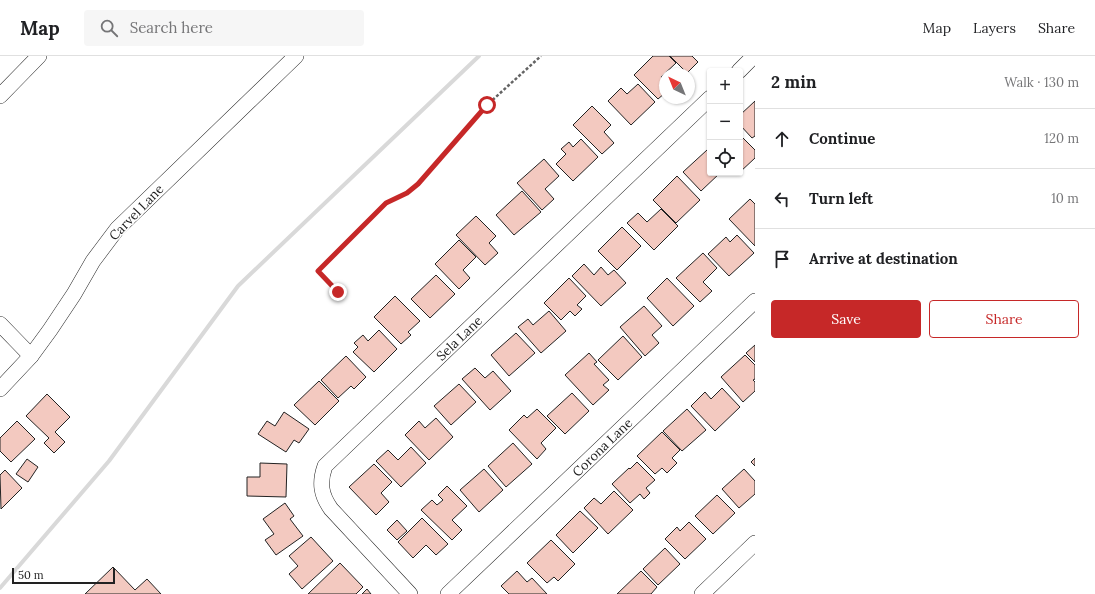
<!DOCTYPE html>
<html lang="en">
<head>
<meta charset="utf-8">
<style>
  :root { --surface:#fff; --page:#f6f6f6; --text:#202124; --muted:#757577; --line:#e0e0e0; --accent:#c62828 }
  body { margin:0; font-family:Lora,serif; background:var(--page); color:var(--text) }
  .controls { position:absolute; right:12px; top:12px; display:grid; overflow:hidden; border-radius:4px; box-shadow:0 1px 3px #0004 }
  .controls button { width:36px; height:36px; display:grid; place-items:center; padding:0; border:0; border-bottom:1px solid var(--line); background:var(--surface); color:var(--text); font:20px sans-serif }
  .compass { position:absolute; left:659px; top:12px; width:36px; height:36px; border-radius:50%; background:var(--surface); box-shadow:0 1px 3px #0004; rotate:317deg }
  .scale { position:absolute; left:12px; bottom:10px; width:103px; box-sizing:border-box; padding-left:4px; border:2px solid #222; border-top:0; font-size:11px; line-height:14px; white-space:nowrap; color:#222; -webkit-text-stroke:3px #fff; paint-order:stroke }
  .stop { position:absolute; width:12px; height:12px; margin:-9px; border:3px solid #c62828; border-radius:50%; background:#fff }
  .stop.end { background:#c62828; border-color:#fff; box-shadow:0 1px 4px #0008 }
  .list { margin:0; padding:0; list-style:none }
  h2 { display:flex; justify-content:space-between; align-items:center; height:52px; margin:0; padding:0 16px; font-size:17px }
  h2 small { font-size:13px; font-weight:400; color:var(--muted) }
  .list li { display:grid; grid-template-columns:26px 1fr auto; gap:12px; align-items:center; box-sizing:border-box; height:60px; padding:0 16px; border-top:1px solid var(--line) }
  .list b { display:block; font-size:15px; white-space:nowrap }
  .list em { font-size:13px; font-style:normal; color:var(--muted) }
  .actions { display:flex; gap:8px; padding:12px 16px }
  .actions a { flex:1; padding:9px 0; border:1px solid var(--accent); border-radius:4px; text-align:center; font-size:14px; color:var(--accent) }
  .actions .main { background:var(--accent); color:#fff }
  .icon { flex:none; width:22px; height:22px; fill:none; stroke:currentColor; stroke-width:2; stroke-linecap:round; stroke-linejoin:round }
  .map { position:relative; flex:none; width:755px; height:538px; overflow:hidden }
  header { display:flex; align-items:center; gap:24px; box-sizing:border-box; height:56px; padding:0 20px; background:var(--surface); border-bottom:1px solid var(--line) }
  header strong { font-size:19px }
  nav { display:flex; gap:22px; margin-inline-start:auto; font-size:14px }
  .search { width:280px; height:36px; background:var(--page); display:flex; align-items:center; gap:10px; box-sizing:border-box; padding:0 14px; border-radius:4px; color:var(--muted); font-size:15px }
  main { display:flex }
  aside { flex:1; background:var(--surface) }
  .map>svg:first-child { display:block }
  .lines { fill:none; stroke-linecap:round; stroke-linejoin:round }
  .stream { stroke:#d9d9d9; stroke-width:4 }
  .building { fill:#f3c9c0; stroke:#222 }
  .minor-casing { stroke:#222; stroke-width:16 }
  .path { stroke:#646464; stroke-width:2.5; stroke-dasharray:3 2; stroke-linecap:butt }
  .minor { stroke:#fff; stroke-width:15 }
  .route { stroke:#c62828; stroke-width:5 }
  .labels { text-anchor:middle; stroke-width:3; stroke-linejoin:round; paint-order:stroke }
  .street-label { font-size:13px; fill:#222; stroke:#fff }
</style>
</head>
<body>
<header>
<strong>Map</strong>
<div class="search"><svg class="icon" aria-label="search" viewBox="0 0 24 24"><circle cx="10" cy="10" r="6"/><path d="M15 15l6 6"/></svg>Search here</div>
<nav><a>Map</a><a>Layers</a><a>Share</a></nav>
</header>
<main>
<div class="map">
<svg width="755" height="538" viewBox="0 0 755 538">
  <rect width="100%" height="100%" fill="#fff"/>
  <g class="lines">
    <!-- stream -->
    <path class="stream" d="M0,532L109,405L238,230L479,0"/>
  </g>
  <!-- building -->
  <g class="building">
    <path d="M653,0H669L676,7L661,21L665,25V37L658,43L634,19Z"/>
    <path d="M670,0H692L698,6L687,17Z"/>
    <path d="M638,28L655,46L631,69L608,45L621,32L627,38Z"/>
    <path d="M755,45V80L752,82L740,69V59Z"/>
    <path d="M592,50L611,69L604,76L614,87L602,98L573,69Z"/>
    <path d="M740,79L755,94V102L740,116Z"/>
    <path d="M581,83L598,101L573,125L556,108L566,98L561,93L569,86L573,91Z"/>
    <path d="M707,94L710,97V117H720L701,135L683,116Z"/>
    <path d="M544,103L559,120L545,133L554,143L542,154L517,127Z"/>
    <path d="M677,120L700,144L676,167L653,144Z"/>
    <path d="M522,135L541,156L514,179L496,159Z"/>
    <path d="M750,143L755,148V190L729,163Z"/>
    <path d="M661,153L678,170L654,194L627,167L638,157L647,166Z"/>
    <path d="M476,160L496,180L489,187L498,197L485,209L456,179Z"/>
    <path d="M622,171L641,190L617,214L598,195Z"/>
    <path d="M737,179L754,197L729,220L708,198L726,181L730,186Z"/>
    <path d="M459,184L476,201L463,214L470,222L459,233L435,208Z"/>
    <path d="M703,197L717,212L703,226L712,235L700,246L676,222Z"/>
    <path d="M584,208L594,219L601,211L608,219L614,214L626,227L601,250L572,220Z"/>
    <path d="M436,219L455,238L430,262L411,243Z"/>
    <path d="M569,222L586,240L577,249L582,253L575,260L570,255L561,264L544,247Z"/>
    <path d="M667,222L694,250L673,270L647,242Z"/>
    <path d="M395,240L420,265L408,276L411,279L401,288L374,261Z"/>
    <path d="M644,250L662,270L652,279L659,287L645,300L620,271Z"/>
    <path d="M549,255L566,275L541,297L518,271L528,263L533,269Z"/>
    <path d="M379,274L397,293L374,316L353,296L358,291L354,287L363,279L368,285Z"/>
    <path d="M516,277L535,297L509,320L491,299Z"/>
    <path d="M623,280L642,301L618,324L598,304Z"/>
    <path d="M755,289V306L746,297Z"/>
    <path d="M589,297L597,306L594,308L609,324L603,329L609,334L593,349L565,319Z"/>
    <path d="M745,299L755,309V323L753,324L755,326V335L743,346L721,321Z"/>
    <path d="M346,300L366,321L354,333L351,330L338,342L321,324Z"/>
    <path d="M475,312L485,322L493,315L511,335L490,354L462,323Z"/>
    <path d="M319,325L339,345L315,369L294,349Z"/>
    <path d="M459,328L476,346L451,369L434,350Z"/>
    <path d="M722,332L740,351L715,375L691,350L705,336L711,343Z"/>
    <path d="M572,337L589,355L565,378L547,360Z"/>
    <path d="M47,338L70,361L55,376L65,386L54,397L44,387L49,382L26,360Z"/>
    <path d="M537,353L556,372L541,387L546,393L537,403L509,374L524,359L527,362Z"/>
    <path d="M687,353L706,374L682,395L663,375Z"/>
    <path d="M284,356L309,373L299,387L294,384L286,396L258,378L267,365L275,370Z"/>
    <path d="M436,362L453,381L429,404L405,379L419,365L425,372Z"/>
    <path d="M17,365L35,383L11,406L0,395V382Z"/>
    <path d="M662,376L680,394L672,402L677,407L667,417L662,412L655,418L637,400Z"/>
    <path d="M513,387L532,408L506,431L488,410Z"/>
    <path d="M411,391L426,407L401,431L376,405L388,394L398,404Z"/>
    <path d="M755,402V410L751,406Z"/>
    <path d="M27,403L38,411L28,426L16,418Z"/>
    <path d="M637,406L655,424L646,432L650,437L644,443L640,438L630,447L612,428L629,412L630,413Z"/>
    <path d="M260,407L287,408L286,441L247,440V421H260Z"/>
    <path d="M374,408L392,426L381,437L389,446L376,459L349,431Z"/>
    <path d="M484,413L503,434L479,456L460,434Z"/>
    <path d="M744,413L755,425V438L739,452L722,433Z"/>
    <path d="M5,414L22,432L1,453L0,419Z"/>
    <path d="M447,430L467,450L452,464L462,474L452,484L421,454L432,444L437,449L443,444L438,439Z"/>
    <path d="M614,435L633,454L608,478L584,452L594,442L601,448Z"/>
    <path d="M717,439L735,457L713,478L695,460Z"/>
    <path d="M285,447L294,460L290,463L303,480L276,499L265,484L274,478L263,463Z"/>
    <path d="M580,455L598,472L573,497L556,479Z"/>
    <path d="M422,462L448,488L436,499L426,489L413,502L398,486Z"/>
    <path d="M397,464L407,475L397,484L387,474Z"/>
    <path d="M689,466L706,483L685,503L665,483L677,471L680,475Z"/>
    <path d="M311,481L333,505L302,533L289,518L298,510L289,500Z"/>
    <path d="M551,484L575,508L558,525L554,521L547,527L527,507Z"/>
    <path d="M665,492L680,508L658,529L643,513Z"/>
    <path d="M340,507L363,531L356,538H308Z"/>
    <path d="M113,511L135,534L147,523L161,538H85Z"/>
    <path d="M517,515L527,526L532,522L547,538H509L501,530Z"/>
    <path d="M641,515L657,531L651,538H617Z"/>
    <path d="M367,533L371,538H362Z"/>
  </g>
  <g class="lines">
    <defs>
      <g id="minor">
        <path d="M739,15L754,0"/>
        <path d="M0,40L39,0"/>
        <path d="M0,268L31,300"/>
        <path d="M0,333L31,300L50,274L74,238L93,205L117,173L296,0"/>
        <path d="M410,538L331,453C321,439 319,427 325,410L710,42"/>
        <path d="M448,538L755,245"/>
        <path d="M702,538L755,487"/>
      </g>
    </defs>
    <!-- minor casing -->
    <use href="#minor" class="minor-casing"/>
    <!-- path -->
    <path class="path" d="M338,236L318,215L386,147L407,137L418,128L487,49L541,0"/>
    <!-- minor -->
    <use href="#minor" class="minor"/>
  </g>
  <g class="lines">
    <!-- route -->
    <path class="route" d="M338,236L318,215L386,147L407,137L418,128L487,49"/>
  </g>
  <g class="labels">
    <!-- street labels -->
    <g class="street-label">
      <text transform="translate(136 156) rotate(-46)" y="5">Carvel Lane</text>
      <text transform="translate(459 282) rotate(-44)" y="5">Sela Lane</text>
      <text transform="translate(602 391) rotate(-44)" y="5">Corona Lane</text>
    </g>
  </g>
</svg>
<div class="controls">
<button>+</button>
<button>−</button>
<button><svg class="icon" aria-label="locate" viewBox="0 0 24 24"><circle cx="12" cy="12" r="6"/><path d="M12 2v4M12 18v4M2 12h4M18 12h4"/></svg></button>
</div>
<svg class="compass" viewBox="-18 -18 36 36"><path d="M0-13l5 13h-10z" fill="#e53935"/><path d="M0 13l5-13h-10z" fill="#757577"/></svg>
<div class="scale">50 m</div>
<div class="stop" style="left:487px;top:49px"></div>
<div class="stop end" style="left:338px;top:236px"></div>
</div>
<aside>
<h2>2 min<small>Walk · 130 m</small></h2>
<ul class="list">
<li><svg class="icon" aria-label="ahead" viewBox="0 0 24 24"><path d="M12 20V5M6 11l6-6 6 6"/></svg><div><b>Continue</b></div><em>120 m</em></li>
<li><svg class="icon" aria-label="left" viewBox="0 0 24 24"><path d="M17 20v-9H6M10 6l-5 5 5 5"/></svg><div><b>Turn left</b></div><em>10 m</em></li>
<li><svg class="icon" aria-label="arrive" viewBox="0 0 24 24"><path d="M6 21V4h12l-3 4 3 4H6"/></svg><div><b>Arrive at destination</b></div></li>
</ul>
<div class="actions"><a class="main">Save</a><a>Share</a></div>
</aside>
</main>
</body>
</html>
